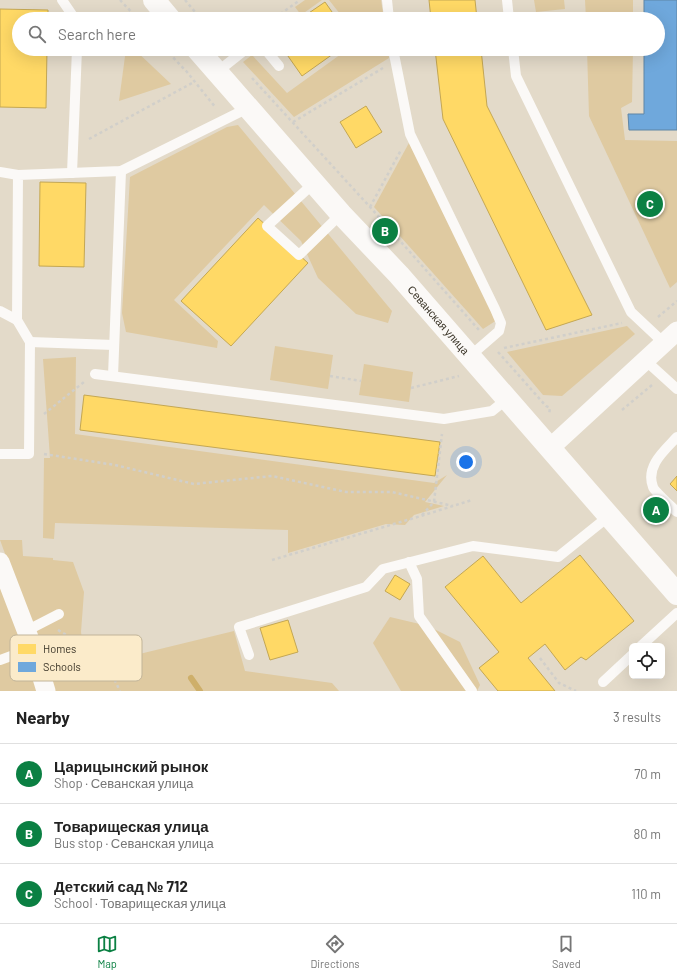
<!DOCTYPE html>
<html lang="en">
<head>
<meta charset="utf-8">
<style>
  :root { --surface:#fff; --page:#f6f6f6; --text:#222; --muted:#767676; --line:#e0e0e0; --accent:#0b8043 }
  body { margin:0; font-family:Barlow,sans-serif; background:var(--page); color:var(--text) }
  .controls { position:absolute; right:12px; bottom:12px; display:grid; overflow:hidden; border-radius:6px; box-shadow:0 4px 16px #0002 }
  .controls button { width:36px; height:36px; display:grid; place-items:center; padding:0; border:0; border-bottom:1px solid var(--line); background:var(--surface); color:var(--text); font:20px sans-serif }
  .you { position:absolute; left:466px; top:462px; width:14px; height:14px; margin:-10px; border:3px solid #fff; border-radius:50%; background:#1a73e8; box-shadow:0 0 0 6px #1a73e833 }
  .badge { display:grid; place-items:center; width:26px; height:26px; border-radius:50%; background:var(--accent); color:#fff; font-size:13px; font-weight:700 }
  .pin { position:absolute; translate:-50% -50%; border:2px solid #fff; box-shadow:0 1px 4px #0006 }
  .list { margin:0; padding:0; list-style:none }
  h2 { display:flex; justify-content:space-between; align-items:center; height:52px; margin:0; padding:0 16px; font-size:17px }
  h2 small { font-size:13px; font-weight:400; color:var(--muted) }
  .list li { display:grid; grid-template-columns:26px 1fr auto; gap:12px; align-items:center; box-sizing:border-box; height:60px; padding:0 16px; border-top:1px solid var(--line) }
  .list b { display:block; font-size:15px; white-space:nowrap }
  .list p { margin:0; font-size:13px; white-space:nowrap; color:var(--muted) }
  .list em { font-size:13px; font-style:normal; color:var(--muted) }
  .icon { flex:none; width:22px; height:22px; fill:none; stroke:currentColor; stroke-width:2; stroke-linecap:round; stroke-linejoin:round }
  .map { position:relative; flex:none; width:677px; height:691px; overflow:hidden }
  .search { position:absolute; background:var(--surface); box-shadow:0 4px 16px #0002; left:12px; right:12px; top:12px; height:44px; display:flex; align-items:center; gap:10px; box-sizing:border-box; padding:0 14px; border-radius:22px; color:var(--muted); font-size:15px }
  .sheet { height:232px; background:var(--surface) }
  nav { display:flex; justify-content:space-around; align-items:center; box-sizing:border-box; height:56px; border-top:1px solid var(--line); background:var(--surface); font-size:11px; color:var(--muted) }
  nav a { display:grid; justify-items:center; gap:2px }
  nav .on { color:var(--accent) }
  .map>svg:first-child { display:block }
  .green { fill:#dfcaa1 }
  .homes { fill:#ffd966; stroke:#c4a753 }
  .schools { fill:#6fa8dc; stroke:#5f85a5 }
  .lines { fill:none; stroke-linecap:round; stroke-linejoin:round }
  .stream { stroke:#ceaf6a; stroke-width:6 }
  .path { stroke:#d1cfca; stroke-width:2.5; stroke-dasharray:3 3; stroke-linecap:butt }
  .lane { stroke:#fbf9f7; stroke-width:10 }
  .street { stroke:#fbf9f7; stroke-width:19 }
  .secondary { stroke:#fbf9f7; stroke-width:22 }
  .labels { text-anchor:middle; stroke-width:4; stroke-linejoin:round; paint-order:stroke }
  .street-label { font-size:11px; fill:#393326; stroke:#fbebca }
  .key { fill:#fbebca; stroke:#c1b499; stroke-width:1 }
  .key-label { font-size:11px; fill:#393326 }
</style>
</head>
<body>
<div class="map">
<svg width="677" height="691" viewBox="0 0 677 691">
  <rect width="100%" height="100%" fill="#e3dac9"/>
  <!-- green -->
  <g class="green">
    <path d="M305,0H322L301,15L295,7Z"/>
    <path d="M329,0H381L384,19H344Z"/>
    <path d="M534,0H564L565,9L536,12Z"/>
    <path d="M585,0H633V19H586Z"/>
    <path d="M126,49H134L171,84L119,101Z"/>
    <path d="M348,49H388L389,58L294,117L243,62L252,55L287,93Z"/>
    <path d="M587,49H633L632,102L621,108L625,140L677,141V282L670,288L589,116Z"/>
    <path d="M238,125L392,311L388,323L356,314L318,278L301,241L264,205L174,300L218,341L217,348L126,332L122,313L130,177L227,127Z"/>
    <path d="M410,141L497,320L483,329L374,207Z"/>
    <path d="M627,326L635,334L562,396L543,395L507,352Z"/>
    <path d="M275,346L333,355L328,389L270,380Z"/>
    <path d="M76,357L75,434L434,483L447,475L425,502L444,506L414,515L405,525L386,524L288,553V530L55,523L54,539L43,538L44,458H50L43,359Z"/>
    <path d="M364,364L413,372L409,402L359,395Z"/>
    <path d="M0,540H22L23,556L53,558V560L73,562L84,592L81,632L86,667L234,631L245,671L332,683L339,691H0V580L11,570Z"/>
    <path d="M390,617L428,626L460,642L480,685L477,691H401L373,643Z"/>
  </g>
  <!-- homes -->
  <g class="homes">
    <path d="M429,0H475L477,19H431Z"/>
    <path d="M325,2L337,19H300Z"/>
    <path d="M0,9L48,10V19H19V49H47L46,108L0,107Z"/>
    <path d="M283,49H340L302,76Z"/>
    <path d="M435,49H481L487,106L592,315L546,330L443,119Z"/>
    <path d="M366,106L382,132L356,148L340,122Z"/>
    <path d="M40,182L86,183L84,267L39,266Z"/>
    <path d="M258,218L308,263L231,346L181,301Z"/>
    <path d="M84,395L440,442L435,476L80,430Z"/>
    <path d="M677,476V491L670,484Z"/>
    <path d="M580,555L634,621L586,660L581,657L565,670L545,644L528,658L555,691H498L479,668L499,652L445,587L483,556L521,603Z"/>
    <path d="M395,575L410,584L400,600L385,591Z"/>
    <path d="M288,620L298,652L270,660L260,628Z"/>
  </g>
  <!-- schools -->
  <path class="schools" d="M644,0H677V130H629L628,114H644V49H658V19H644Z"/>
  <g class="lines">
    <!-- stream -->
    <path class="stream" d="M191,678L200,691"/>
    <!-- path -->
    <g class="path">
      <path d="M120,0L138,19"/>
      <path d="M185,0L201,19"/>
      <path d="M277,19L283,12L300,0"/>
      <path d="M165,49L187,72L216,108"/>
      <path d="M252,78L370,207L479,330"/>
      <path d="M293,122L383,68"/>
      <path d="M89,139L194,82"/>
      <path d="M370,207L401,150"/>
      <path d="M658,317L677,301"/>
      <path d="M504,348L622,323"/>
      <path d="M498,352L546,406L550,408L549,415"/>
      <path d="M330,376L361,381"/>
      <path d="M411,388L459,376"/>
      <path d="M622,410L652,385"/>
      <path d="M44,414L84,382"/>
      <path d="M44,454L115,465L194,484L272,476L346,492H392L453,506"/>
      <path d="M422,515L434,502L442,434"/>
      <path d="M272,560L421,516L472,500"/>
      <path d="M58,630L104,658L120,691"/>
      <path d="M540,658L559,683L576,691"/>
    </g>
    <!-- lane -->
    <g class="lane">
      <path d="M62,0L75,19"/>
      <path d="M387,0L389,19"/>
      <path d="M507,0L509,19"/>
      <path d="M265,49L279,66"/>
      <path d="M393,49L410,134L495,309L501,323L499,331L469,357"/>
      <path d="M513,49L516,76L631,312L664,343"/>
      <path d="M217,72L246,49"/>
      <path d="M0,172L18,175"/>
      <path d="M72,173L77,49"/>
      <path d="M314,183L267,226L299,255L341,214"/>
      <path d="M0,311L17,320"/>
      <path d="M30,342L114,345"/>
      <path d="M645,360L677,389"/>
      <path d="M95,374L444,419L492,411L507,399"/>
      <path d="M113,376L121,171"/>
      <path d="M677,437C665,450 645,466 653,487C655,492 672,507 677,512"/>
      <path d="M0,454H29L30,342L17,320L18,175L121,171L248,108"/>
      <path d="M409,562L417,579L419,616L472,691"/>
      <path d="M26,631L59,614"/>
      <path d="M641,646L677,613"/>
      <path d="M249,655L239,627L366,587L383,569L473,546L558,557L609,516"/>
      <path d="M0,660L33,648"/>
      <path d="M603,682L632,655"/>
    </g>
    <!-- street -->
    <g class="street">
      <path d="M550,448L677,331"/>
      <path d="M0,562L33,648L46,691"/>
    </g>
    <!-- secondary -->
    <g class="secondary">
      <path d="M154,0L170,19"/>
      <path id="s1" d="M197,49L341,214L399,275L677,594"/>
    </g>
  </g>
  <g class="labels">
    <!-- street labels -->
    <g class="street-label">
      <text dy="4" stroke="none"><textPath href="#s1" startOffset="363">Севанская улица</textPath></text>
    </g>
  </g>
  <!-- legend -->
  <rect x="10" y="635" width="132" height="46" rx="6" class="key"/>
  <rect x="18" y="644" width="18" height="10" fill="#ffd966"/>
  <rect x="18" y="662" width="18" height="10" fill="#6fa8dc"/>
  <g class="key-label">
    <text x="43" y="653">Homes</text>
    <text x="43" y="671">Schools</text>
  </g>
</svg>
<div class="controls">
<button><svg class="icon" aria-label="locate" viewBox="0 0 24 24"><circle cx="12" cy="12" r="6"/><path d="M12 2v4M12 18v4M2 12h4M18 12h4"/></svg></button>
</div>
<div class="you"></div>
<div class="pin badge" style="left:656px;top:510px">A</div>
<div class="pin badge" style="left:385px;top:231px">B</div>
<div class="pin badge" style="left:650px;top:204px">C</div>
<div class="search"><svg class="icon" aria-label="search" viewBox="0 0 24 24"><circle cx="10" cy="10" r="6"/><path d="M15 15l6 6"/></svg>Search here</div>
</div>
<section class="sheet">
<h2>Nearby<small>3 results</small></h2>
<ul class="list">
<li><span class="badge">A</span><div><b>Царицынский рынок</b><p>Shop · Севанская улица</p></div><em>70 m</em></li>
<li><span class="badge">B</span><div><b>Товарищеская улица</b><p>Bus stop · Севанская улица</p></div><em>80 m</em></li>
<li><span class="badge">C</span><div><b>Детский сад № 712</b><p>School · Товарищеская улица</p></div><em>110 m</em></li>
</ul>
</section>
<nav>
<a class="on"><svg class="icon" aria-label="map" viewBox="0 0 24 24"><path d="M3 6l6-2 6 2 6-2v14l-6 2-6-2-6 2zM9 4v14M15 6v14"/></svg>Map</a>
<a><svg class="icon" aria-label="directions" viewBox="0 0 24 24"><path d="M12 3l9 9-9 9-9-9zM9 14v-3h6M13 9l2 2-2 2"/></svg>Directions</a>
<a><svg class="icon" aria-label="saved" viewBox="0 0 24 24"><path d="M7 4h10v16l-5-4-5 4z"/></svg>Saved</a>
</nav>
</body>
</html>
